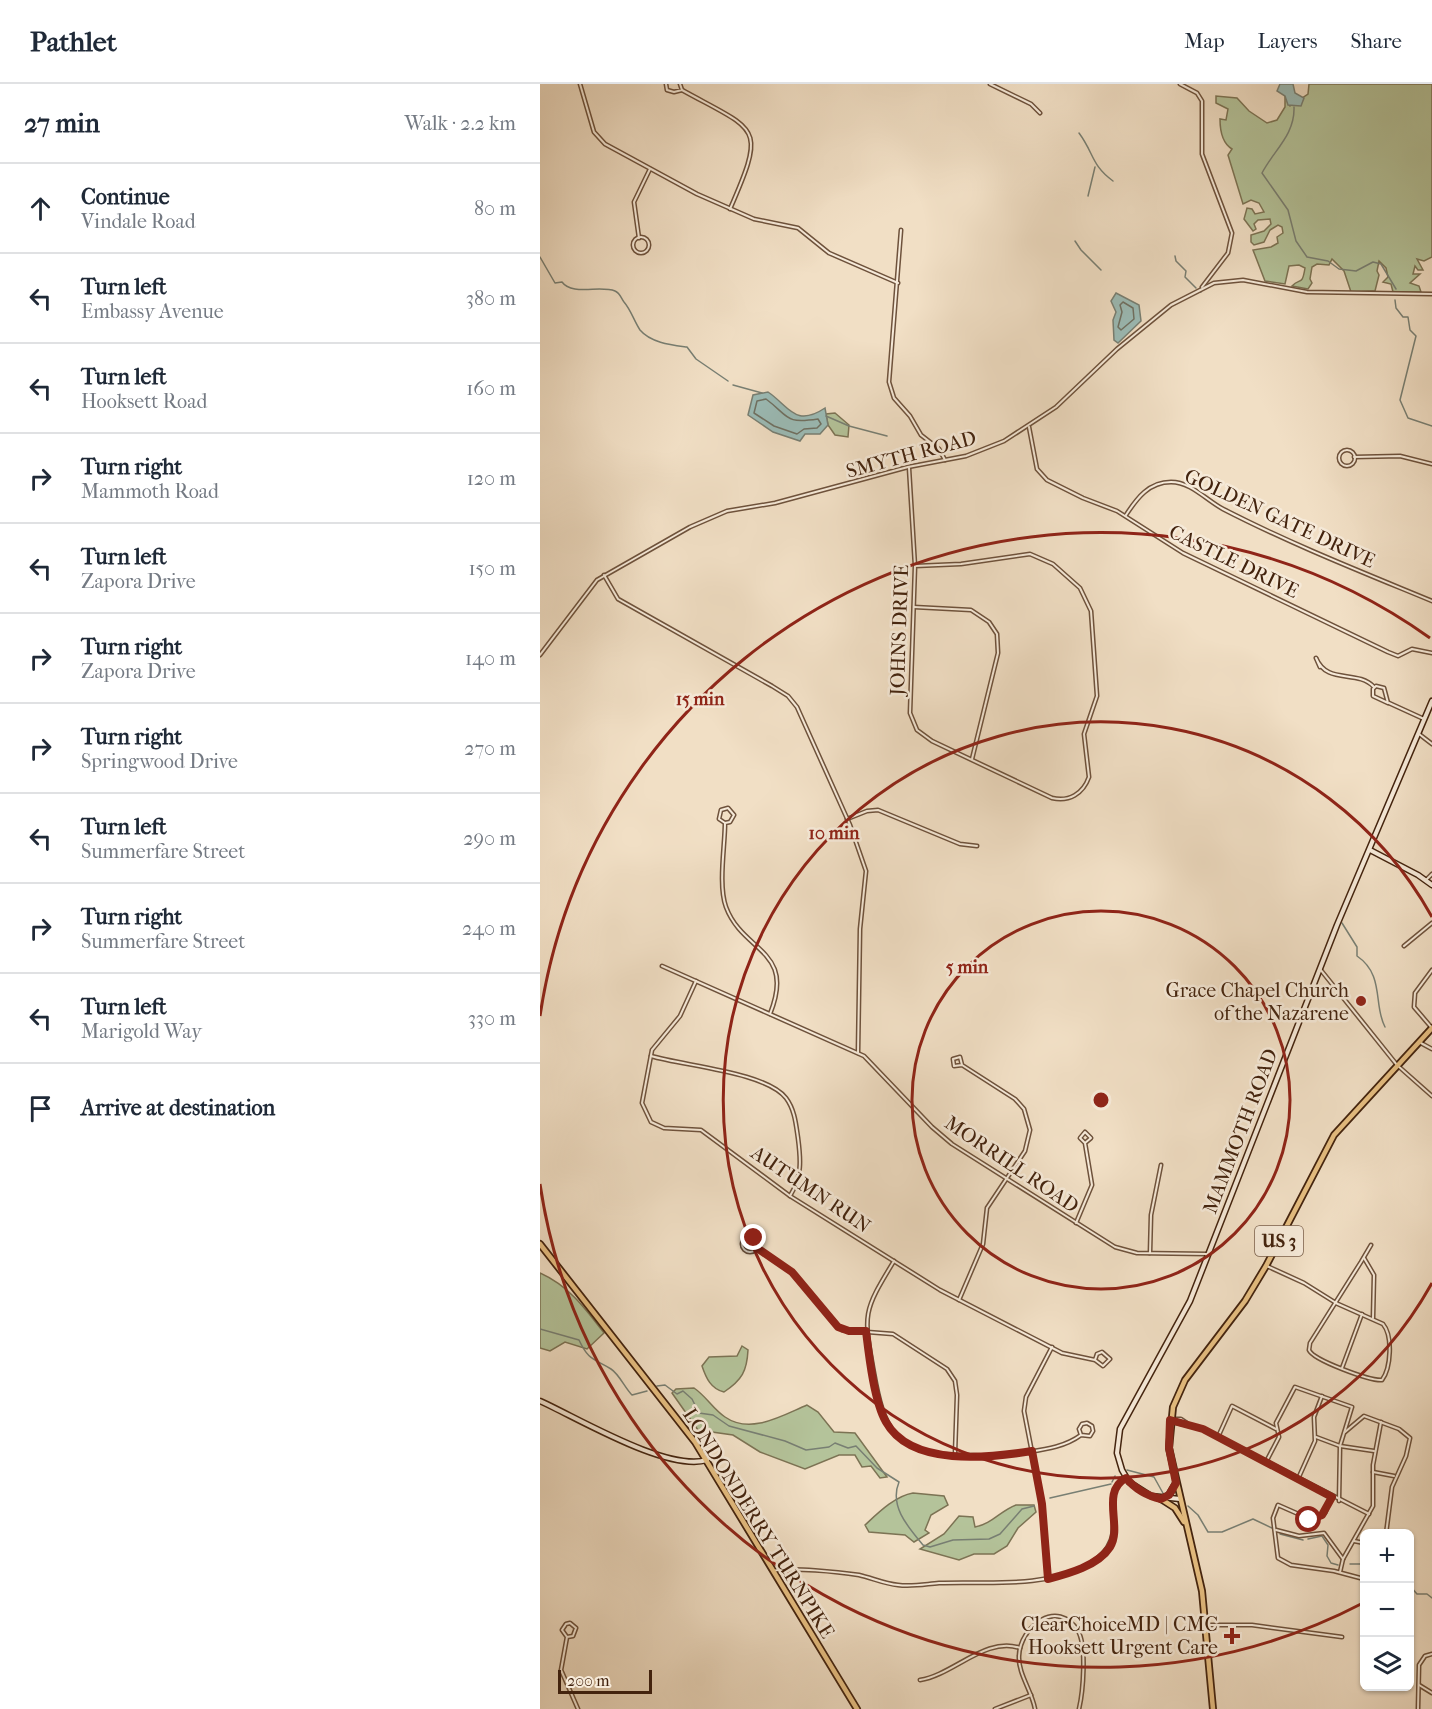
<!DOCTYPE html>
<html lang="en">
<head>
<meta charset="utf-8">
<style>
  :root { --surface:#fff; --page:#f2f2f3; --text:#1f2937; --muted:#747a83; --line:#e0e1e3 }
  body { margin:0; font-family:"IM FELL French Canon",serif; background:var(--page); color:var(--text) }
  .controls { position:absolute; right:18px; bottom:18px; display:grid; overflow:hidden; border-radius:9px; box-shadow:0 2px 4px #0004 }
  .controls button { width:54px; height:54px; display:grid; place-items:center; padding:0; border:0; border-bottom:2px solid var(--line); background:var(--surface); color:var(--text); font:30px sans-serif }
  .scale { position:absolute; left:18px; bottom:15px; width:94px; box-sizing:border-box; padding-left:6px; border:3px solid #43230e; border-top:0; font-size:16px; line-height:21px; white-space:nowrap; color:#43230e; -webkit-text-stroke:4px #f6ead9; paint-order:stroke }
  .stop { position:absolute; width:18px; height:18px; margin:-14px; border:4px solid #8f2418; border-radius:50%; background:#fff }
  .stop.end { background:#8f2418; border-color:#fff; box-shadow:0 2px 6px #0008 }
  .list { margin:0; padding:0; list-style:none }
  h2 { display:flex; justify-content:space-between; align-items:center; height:78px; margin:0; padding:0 24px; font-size:26px }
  h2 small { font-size:20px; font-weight:400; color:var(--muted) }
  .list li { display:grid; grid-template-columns:39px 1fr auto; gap:18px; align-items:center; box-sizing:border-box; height:90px; padding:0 24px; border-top:2px solid var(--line) }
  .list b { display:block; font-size:22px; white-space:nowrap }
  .list p { margin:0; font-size:20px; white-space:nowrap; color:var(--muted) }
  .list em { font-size:20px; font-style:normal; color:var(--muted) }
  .icon { flex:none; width:33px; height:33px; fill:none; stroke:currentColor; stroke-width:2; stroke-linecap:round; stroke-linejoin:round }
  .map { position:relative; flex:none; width:892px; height:1625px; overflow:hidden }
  header { display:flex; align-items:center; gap:36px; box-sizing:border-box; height:84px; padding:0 30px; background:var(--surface); border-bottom:2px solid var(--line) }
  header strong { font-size:28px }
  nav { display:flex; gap:33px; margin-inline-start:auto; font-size:21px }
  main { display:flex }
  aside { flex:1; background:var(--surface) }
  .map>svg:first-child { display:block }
  .green { fill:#b4c39a; stroke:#7c7354; stroke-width:1.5 }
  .water { fill:#9bbcb7; stroke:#787f73; stroke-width:1.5 }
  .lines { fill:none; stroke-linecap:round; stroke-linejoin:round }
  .shore { stroke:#6f7062; stroke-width:1.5 }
  .stream { stroke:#787f73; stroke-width:1.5 }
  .street-casing { stroke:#6e523c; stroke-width:5 }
  .secondary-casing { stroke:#43230e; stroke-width:7 }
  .primary-casing { stroke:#43230e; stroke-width:8 }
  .street { stroke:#f6ead9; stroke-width:2 }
  .secondary { stroke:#f6ead9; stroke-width:4 }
  .primary { stroke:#e8c082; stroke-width:4.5 }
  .route { stroke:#8f2418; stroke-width:8 }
  .ring { fill:none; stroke:#8f2418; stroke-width:3 }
  .poi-dot { fill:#8f2418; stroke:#f6ead9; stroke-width:2 }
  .labels { text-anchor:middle; stroke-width:5; stroke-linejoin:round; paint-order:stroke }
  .shield { fill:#f6ead9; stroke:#795f4b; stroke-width:1.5 }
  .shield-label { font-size:18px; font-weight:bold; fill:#43230e }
  .street-label { font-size:20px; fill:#43230e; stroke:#f6ead9 }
  .poi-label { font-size:20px; fill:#43230e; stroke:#f6ead9; text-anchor:end }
  .centre { fill:#8f2418; stroke:#f6ead9; stroke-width:3 }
  .ring-label { font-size:18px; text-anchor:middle; font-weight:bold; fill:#8f2418; stroke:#f6ead9; stroke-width:5; stroke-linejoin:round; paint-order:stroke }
</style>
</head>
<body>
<header>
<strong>Pathlet</strong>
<nav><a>Map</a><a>Layers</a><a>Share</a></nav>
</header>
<main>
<aside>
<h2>27 min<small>Walk · 2.2 km</small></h2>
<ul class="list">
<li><svg class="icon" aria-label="ahead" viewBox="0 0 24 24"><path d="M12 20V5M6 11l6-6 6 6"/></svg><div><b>Continue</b><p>Vindale Road</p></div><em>80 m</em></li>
<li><svg class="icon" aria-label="left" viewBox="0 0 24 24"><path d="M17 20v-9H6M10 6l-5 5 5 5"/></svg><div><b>Turn left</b><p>Embassy Avenue</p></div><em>380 m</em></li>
<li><svg class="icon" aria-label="left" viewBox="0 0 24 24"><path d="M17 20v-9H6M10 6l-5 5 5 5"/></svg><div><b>Turn left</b><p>Hooksett Road</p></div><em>160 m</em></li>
<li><svg class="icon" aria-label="right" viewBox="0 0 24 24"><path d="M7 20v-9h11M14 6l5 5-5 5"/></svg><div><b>Turn right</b><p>Mammoth Road</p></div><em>120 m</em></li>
<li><svg class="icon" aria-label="left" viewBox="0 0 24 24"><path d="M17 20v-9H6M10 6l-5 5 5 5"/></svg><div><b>Turn left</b><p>Zapora Drive</p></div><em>150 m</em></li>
<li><svg class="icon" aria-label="right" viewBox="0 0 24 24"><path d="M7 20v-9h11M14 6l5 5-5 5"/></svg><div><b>Turn right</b><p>Zapora Drive</p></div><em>140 m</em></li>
<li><svg class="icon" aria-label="right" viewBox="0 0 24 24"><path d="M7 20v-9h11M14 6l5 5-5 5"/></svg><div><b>Turn right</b><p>Springwood Drive</p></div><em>270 m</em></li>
<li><svg class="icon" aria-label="left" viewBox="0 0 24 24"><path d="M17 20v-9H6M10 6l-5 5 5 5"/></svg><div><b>Turn left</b><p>Summerfare Street</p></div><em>290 m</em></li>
<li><svg class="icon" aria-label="right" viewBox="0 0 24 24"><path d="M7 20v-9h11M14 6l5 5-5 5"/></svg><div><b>Turn right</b><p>Summerfare Street</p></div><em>240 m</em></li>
<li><svg class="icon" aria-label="left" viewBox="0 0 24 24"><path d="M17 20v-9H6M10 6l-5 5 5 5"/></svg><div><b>Turn left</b><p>Marigold Way</p></div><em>330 m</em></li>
<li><svg class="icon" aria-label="arrive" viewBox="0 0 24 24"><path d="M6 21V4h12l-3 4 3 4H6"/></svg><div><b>Arrive at destination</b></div></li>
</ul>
</aside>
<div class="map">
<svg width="892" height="1625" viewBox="0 0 892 1625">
  <rect width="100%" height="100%" fill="#f1dfc5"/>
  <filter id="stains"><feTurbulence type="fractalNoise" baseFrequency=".00333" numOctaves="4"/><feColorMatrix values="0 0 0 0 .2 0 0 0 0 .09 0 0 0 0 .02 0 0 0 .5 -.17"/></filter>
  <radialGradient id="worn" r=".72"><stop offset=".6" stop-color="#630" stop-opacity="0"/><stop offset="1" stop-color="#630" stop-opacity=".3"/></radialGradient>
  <!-- green -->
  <g class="green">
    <path d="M769,0H892V173L884,177L877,175L883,186H878L875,182L873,190H880L870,199L879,202L881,208H853L851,200L843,198L848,193L846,184L839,177L837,187L839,191L835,207H832L811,208L804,187L792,175L789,181L777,180L772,183L770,195L772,199L768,205L752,202C760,193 762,203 765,184L759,181L749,182L745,200L725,197L713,166L731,163L738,159L737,153L743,149L742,143L738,141L730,146L724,158L714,161L711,158V151L724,147L731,140L730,135L718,136L714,140L716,145L713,147L704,135L707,124L712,125L715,130L724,128L719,119L711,116L703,120L688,71L692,65C682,59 680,46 680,35L686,36L688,25L676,19V12L697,14L709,27L727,39L737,36L745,23V12L750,22L768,10Z"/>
    <path d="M295,329L309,341L308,353L295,351L288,341L286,330Z"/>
    <path d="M0,1189C29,1202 45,1224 64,1249L47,1265L25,1258L10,1267L0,1264Z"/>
    <path d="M202,1262L208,1266C207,1287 202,1296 184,1308C171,1305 166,1294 162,1282L169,1273L197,1272Z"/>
    <path d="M154,1304C166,1312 173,1325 185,1333C211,1351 243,1331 267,1321L278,1328L294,1348L315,1349L347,1393L340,1394L331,1382L322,1383L315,1371H299L265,1385L220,1368L193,1351L158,1346L132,1309L136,1305Z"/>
    <path d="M373,1409L404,1412L408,1421L391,1431L385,1446L389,1449L374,1458L365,1451L329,1448L325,1441C338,1429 355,1412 373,1409Z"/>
    <path d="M476,1421H494L496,1428L478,1444L467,1462L454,1470H434L419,1476L380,1465L404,1450L419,1432L433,1433L435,1443C452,1440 460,1427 476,1421Z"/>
  </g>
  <!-- water -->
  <g class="water">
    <path d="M740,0H753L755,9L764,14L761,22L748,21L745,12L737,7Z"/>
    <path d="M576,209L599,221L601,237L578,259L574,256L573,236L576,228L571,217Z"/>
    <path d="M228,308C249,322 255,344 285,324L288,341L280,350H265L260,357L233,348L208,331L213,311Z"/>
  </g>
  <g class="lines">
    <!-- shore -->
    <g class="shore">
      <path d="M583,218L593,224L594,235L581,246L578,243L582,228L580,221Z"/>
      <path d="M226,315C250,333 244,340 278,335L281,340L277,344L264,345L257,350L234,342L214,329L217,317Z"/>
    </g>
    <!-- stream -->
    <g class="stream">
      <path d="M754,23C755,51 734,66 722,89L748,126L756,157L767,173L788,177L799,185L816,187L833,178L841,180L856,205"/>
      <path d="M539,49C554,69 551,81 573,97"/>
      <path d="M548,112L555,83"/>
      <path d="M535,157L541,166L561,186"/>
      <path d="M635,172L636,177L646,187L645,193L656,204"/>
      <path d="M0,173L15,199L22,198C32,212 60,201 75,207C80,209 81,214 84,218C91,226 94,237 100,246C111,259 132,261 147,263L156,275L188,297"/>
      <path d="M660,208H661"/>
      <path d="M855,216L856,224L863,233H868L870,246L876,252L860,316L868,334L892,342"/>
      <path d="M193,301L222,309"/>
      <path d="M286,332L309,342L347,352"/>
      <path d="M802,839L817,863V872C845,891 833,921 845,943"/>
      <path d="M0,1245L39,1256C49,1277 53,1274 71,1285C79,1290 85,1304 92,1311L107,1307"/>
      <path d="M117,1302L125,1301L137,1310L143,1307L152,1315L159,1329L173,1331L189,1342L245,1357L266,1366L289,1363L295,1359L308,1364L316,1362L337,1384L359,1398C349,1422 368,1443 383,1461L390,1463L413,1456L449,1455L460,1450L482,1425L494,1422"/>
      <path d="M587,1386L614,1393L624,1411"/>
      <path d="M572,1398L575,1392"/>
      <path d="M510,1414L571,1400"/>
      <path d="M648,1422L658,1431L668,1448H682L713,1435L732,1444"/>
      <path d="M740,1450L763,1456"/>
      <path d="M768,1455L782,1452L788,1461L787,1472L791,1479L798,1481"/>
      <path d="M810,1480H824"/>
      <path d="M870,1502L877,1510H887L892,1514"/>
    </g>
    <defs>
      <g id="street">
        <path d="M40,0L54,48L65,60L157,110L214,135L258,144L289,169L358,199"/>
        <path d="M126,0L127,6L134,8L142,6L140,0"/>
        <path d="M450,0L491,20L500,29"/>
        <path d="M640,0L657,9L662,17V70L692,149L688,169L662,203"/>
        <path d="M142,6C218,48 227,40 190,125"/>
        <path d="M361,146L349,298L354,314L370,332L381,351L399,365L405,376"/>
        <circle cx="101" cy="161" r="8"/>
        <path d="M99,154L94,118L110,85"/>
        <path d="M489,343L497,385L507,396L543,414L577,427L643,469L848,568L858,572L872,565L892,569"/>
        <circle cx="807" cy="374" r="8"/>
        <path d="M814,373L860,372L892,380"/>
        <path d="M369,384L375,482L370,629L377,646L392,657L512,714C529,718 543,710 549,693L544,650L557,612L551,527L540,504L513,480L490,470L421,480L375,482"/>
        <path d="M586,431C597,414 609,398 631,398C651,398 666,416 683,425C751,460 822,488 892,517"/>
        <path d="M64,491L78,515L232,602L248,612L257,623L310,741L326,787L320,845L318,969"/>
        <path d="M374,523L431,526L449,538L457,550L458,569L432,675"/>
        <path d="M0,571L57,496L150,443L187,427L235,419L368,383L426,372L464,357L516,323L577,265L631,221L674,199L703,196L767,208L892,210"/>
        <path d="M780,583L776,574C787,601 817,585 834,603"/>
        <path d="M836,602L844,604L848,619L833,612V605Z"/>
        <path d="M849,619L884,635"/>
        <path d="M879,650L892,660"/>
        <path d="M307,735L327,727L338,726L420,760L437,762"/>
        <path d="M185,739L179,735L181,726L188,724L194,731L190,738L185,739C185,762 178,801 186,823C203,869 256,865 230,930"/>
        <path d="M886,796L892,790"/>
        <path d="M864,862L892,839"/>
        <path d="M122,882L324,972L392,1043L412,1060L575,1163L597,1169L668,1170"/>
        <path d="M780,885L857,981L892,1012"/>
        <path d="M892,886L875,909L874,923L892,944"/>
        <path d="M156,897L140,932L112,966L102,1019L111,1038L124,1044L161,1046L250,1112L400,1206L522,1269L555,1276L557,1270L562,1268L570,1275L563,1282L555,1276"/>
        <path d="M879,958L892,965"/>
        <path d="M111,972C144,982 226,988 246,1014C255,1026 256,1041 258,1054C261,1077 262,1092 250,1112"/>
        <path d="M536,1139L552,1101L545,1059L540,1054L545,1048L551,1054L545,1059"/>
        <circle cx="210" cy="1160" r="8"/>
        <path d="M217,1164L251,1188L302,1246L353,1250L407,1285L415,1297L417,1311L415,1370"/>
        <path d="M610,1169L611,1131L621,1081"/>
        <path d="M824,1174L834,1191L833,1234"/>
        <path d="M354,1177C323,1228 323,1229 334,1289C344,1345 354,1368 416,1371C436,1371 456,1373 476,1370C498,1366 522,1365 541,1351L539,1345L542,1340L547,1339L552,1342L553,1347L550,1352L541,1351"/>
        <path d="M727,1182L764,1199L796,1219L798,1220L843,1240C853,1252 851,1284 842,1296C830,1297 773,1276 769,1266L770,1259L821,1178L831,1161"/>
        <path d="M419,1216L443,1160L447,1124L485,1067L490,1046L484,1025L475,1015L422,981L420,973L413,975L414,982L422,981"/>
        <path d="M802,1284L822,1230"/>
        <path d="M633,1335H641L647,1339"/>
        <path d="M633,1338L663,1345L829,1430"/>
        <path d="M805,1348L824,1332L859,1345L870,1354L866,1372L852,1403L846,1450"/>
        <path d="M678,1353L692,1322L736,1345"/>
        <path d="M776,1353L800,1362L834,1367"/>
        <path d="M726,1378L739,1353L736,1339L755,1303L812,1323L800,1362L799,1417"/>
        <path d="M833,1388L854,1392"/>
        <path d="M758,1395L775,1357L774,1333L782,1312"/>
        <path d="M791,1414L785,1429L772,1436L738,1421L733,1434L738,1474L751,1481L794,1487L824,1495"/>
        <path d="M736,1446L759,1452L784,1449L803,1475"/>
        <path d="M814,1457L824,1459"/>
        <path d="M233,1487C251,1483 299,1488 319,1491C332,1494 345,1500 358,1501C372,1503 386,1500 399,1499C449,1497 501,1505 547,1481C598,1454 553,1412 586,1394"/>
        <path d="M800,1488L803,1475L833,1422V1381L841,1338"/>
        <path d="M508,1495L502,1420L484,1327L486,1313L512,1263"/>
        <path d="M666,1541H712L802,1553"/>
        <path d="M27,1553L33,1552L36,1544L30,1539L26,1540L22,1546L27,1553L21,1586L38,1625"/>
        <path d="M380,1596C413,1591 446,1552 480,1564"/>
        <path d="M879,1601L892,1609"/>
        <path d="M455,1625L491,1611"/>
        <path d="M495,1625C492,1607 478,1590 479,1572C480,1542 518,1514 538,1547C547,1562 543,1608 539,1625"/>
        <path d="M878,1625L879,1581L885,1572L892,1570"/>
      </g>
      <g id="secondary">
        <path d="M830,766L878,791L892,801"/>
        <path d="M0,1317C38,1334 127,1388 167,1376"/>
        <path d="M640,1415L611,1412L589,1398L582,1386L577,1369L580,1345L650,1217L797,841L892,617"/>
      </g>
      <g id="primary">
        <path d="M0,1160L155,1358L317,1625"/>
        <path d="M621,1415L635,1424L644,1438"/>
        <path d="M621,1415L629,1411L636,1399"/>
        <path d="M673,1625L662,1507L629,1364L633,1323L645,1296L705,1217L726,1182L794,1051L892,944"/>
      </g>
    </defs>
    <!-- street casing -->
    <use href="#street" class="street-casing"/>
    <!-- secondary casing -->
    <use href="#secondary" class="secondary-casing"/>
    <!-- primary casing -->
    <use href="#primary" class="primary-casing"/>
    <!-- street -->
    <use href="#street" class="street"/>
    <!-- secondary -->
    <use href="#secondary" class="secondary"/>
    <!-- primary -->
    <use href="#primary" class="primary"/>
  </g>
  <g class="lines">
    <!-- route -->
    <path class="route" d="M214,1154L217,1158V1164L252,1188L298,1243L309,1247H326C329,1272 334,1317 346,1338C371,1383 449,1374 492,1367L502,1420L508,1495C527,1490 558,1482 570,1463C583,1443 560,1408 586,1394C596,1406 607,1412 621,1415L629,1411L636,1399L629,1364L630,1336L663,1345L792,1413L782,1431L769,1436"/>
  </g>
  <!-- distance rings -->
  <g class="ring">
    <circle cx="561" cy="1016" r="189"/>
    <path d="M892 1199A378 378 0 1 1 892 833"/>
    <path d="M823 1519A567 567 0 0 1 0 1100M0 932A567 567 0 0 1 890 554"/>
  </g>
  <!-- markers -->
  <g class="poi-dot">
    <circle cx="821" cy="917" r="6"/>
    <path d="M689 1543h6v6h6v6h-6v6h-6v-6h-6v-6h6z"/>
  </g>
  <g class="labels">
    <!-- shield labels -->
    <rect class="shield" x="715" y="1142" width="48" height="30" rx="4.5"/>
    <g class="shield-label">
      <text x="739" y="1163">US 3</text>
    </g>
    <!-- street labels -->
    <g class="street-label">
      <text transform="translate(371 370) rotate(-15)" y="7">SMYTH ROAD</text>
      <text transform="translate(740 434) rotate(25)" y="7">GOLDEN GATE DRIVE</text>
      <text transform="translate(694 477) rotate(26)" y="7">CASTLE DRIVE</text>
      <text transform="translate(359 546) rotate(-88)" y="7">JOHNS DRIVE</text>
      <text transform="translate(700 1047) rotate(-69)" y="7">MAMMOTH ROAD</text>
      <text transform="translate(472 1080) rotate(34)" y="7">MORRILL ROAD</text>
      <text transform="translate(271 1105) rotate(34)" y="7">AUTUMN RUN</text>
      <text transform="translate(219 1439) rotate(58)" y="7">LONDONDERRY TURNPIKE</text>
    </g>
    <!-- poi labels -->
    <g class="poi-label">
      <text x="809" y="913">Grace Chapel Church<tspan x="809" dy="23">of the Nazarene</tspan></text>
      <text x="678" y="1547">ClearChoiceMD | CMC<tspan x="678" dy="23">Hooksett Urgent Care</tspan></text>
    </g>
  </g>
  <circle cx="561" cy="1016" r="9" class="centre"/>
  <g class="ring-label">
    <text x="160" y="621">15 min</text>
    <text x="294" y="755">10 min</text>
    <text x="427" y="889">5 min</text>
  </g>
  <rect width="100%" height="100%" filter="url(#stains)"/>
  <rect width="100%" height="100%" fill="url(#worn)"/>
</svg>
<div class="controls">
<button>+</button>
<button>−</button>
<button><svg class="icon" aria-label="layers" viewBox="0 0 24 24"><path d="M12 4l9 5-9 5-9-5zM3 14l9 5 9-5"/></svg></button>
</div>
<div class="scale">200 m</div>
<div class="stop" style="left:769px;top:1436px"></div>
<div class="stop end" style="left:214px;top:1154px"></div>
</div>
</main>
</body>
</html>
